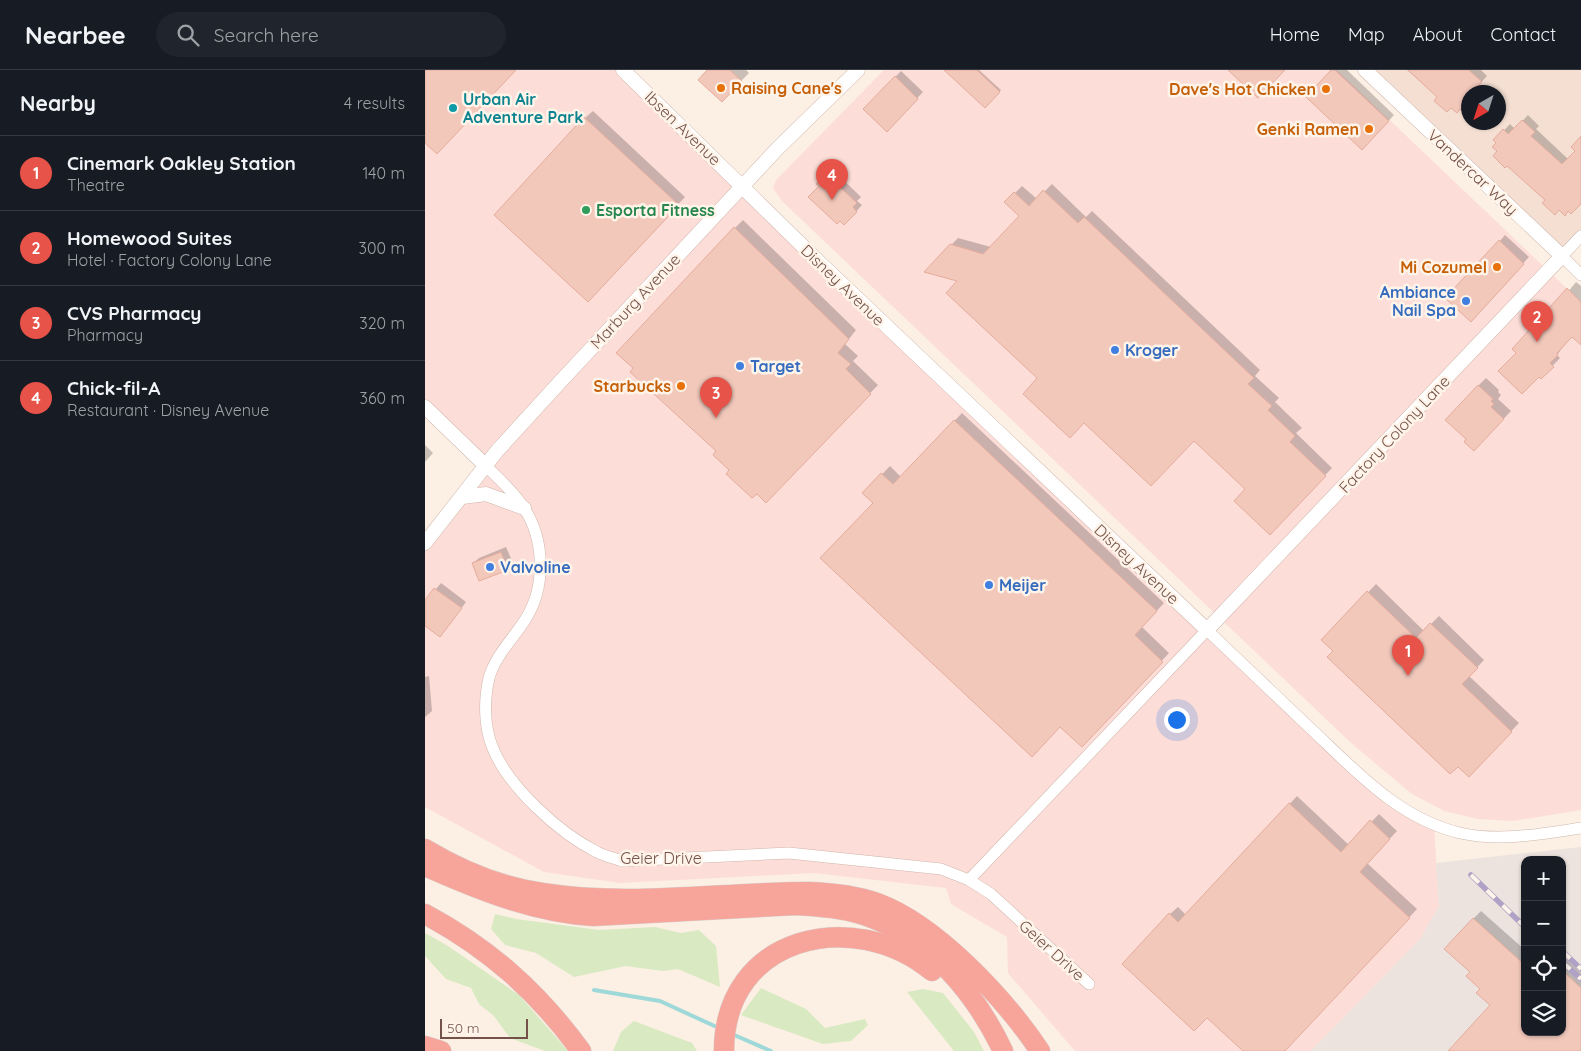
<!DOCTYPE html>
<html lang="en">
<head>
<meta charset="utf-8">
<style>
  :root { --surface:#171b24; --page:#20242c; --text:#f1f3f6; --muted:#9ea1a6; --line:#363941; --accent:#e75348 }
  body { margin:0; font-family:Quicksand,sans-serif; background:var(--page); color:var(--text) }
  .controls { position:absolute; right:15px; bottom:15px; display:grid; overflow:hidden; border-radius:10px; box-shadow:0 1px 4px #0004 }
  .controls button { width:45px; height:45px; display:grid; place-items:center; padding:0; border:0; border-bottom:1px solid var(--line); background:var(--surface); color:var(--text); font:25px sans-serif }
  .compass { position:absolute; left:1036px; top:15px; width:45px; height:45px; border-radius:50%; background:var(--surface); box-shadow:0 1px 4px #0004; rotate:219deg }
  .scale { position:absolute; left:15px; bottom:12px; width:88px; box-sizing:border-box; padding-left:5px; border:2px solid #755249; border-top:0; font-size:14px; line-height:18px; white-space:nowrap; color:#755249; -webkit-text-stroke:4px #fff4ea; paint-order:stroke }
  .you { position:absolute; left:751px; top:649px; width:18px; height:18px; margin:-12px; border:4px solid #fff; border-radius:50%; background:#1a73e8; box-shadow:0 0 0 8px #1a73e833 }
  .badge { display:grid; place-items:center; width:32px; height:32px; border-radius:50%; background:var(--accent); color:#fff; font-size:16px; font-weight:700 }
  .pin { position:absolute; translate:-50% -41px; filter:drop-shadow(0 1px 2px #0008) }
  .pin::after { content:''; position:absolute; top:26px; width:18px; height:15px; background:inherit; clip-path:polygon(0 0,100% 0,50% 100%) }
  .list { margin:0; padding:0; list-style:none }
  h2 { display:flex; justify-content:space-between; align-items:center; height:65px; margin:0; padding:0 20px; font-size:21px }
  h2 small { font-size:16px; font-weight:400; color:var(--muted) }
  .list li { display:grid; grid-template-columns:32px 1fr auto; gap:15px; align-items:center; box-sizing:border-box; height:75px; padding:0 20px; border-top:1px solid var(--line) }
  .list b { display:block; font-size:19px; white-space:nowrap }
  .list p { margin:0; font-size:16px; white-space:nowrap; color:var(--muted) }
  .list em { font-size:16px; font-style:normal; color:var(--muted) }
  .icon { flex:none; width:28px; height:28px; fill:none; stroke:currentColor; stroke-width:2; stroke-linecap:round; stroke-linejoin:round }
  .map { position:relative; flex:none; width:1156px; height:981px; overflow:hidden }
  header { display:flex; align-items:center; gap:30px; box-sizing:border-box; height:70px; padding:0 25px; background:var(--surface); border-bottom:1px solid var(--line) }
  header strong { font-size:24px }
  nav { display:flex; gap:28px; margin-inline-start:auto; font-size:18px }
  .search { width:350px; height:45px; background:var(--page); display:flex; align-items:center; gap:12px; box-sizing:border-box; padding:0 18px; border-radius:28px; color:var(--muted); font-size:19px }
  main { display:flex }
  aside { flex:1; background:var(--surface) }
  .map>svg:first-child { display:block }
  .residential { fill:#f4dfd2; fill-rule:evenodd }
  .commercial { fill:#fdddd7 }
  .industrial { fill:#ece3de; fill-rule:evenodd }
  .green { fill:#d9eac2 }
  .shadow { fill:#0003 }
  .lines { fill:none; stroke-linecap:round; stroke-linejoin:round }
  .stream { stroke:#9ed8d8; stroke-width:4 }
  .building { fill:#f2c8bb; stroke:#e5ac9c }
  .minor-casing { stroke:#d0b7ad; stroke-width:12 }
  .tertiary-casing { stroke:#d0b7ad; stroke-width:15 }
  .motorway-casing { stroke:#d8cfcc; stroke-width:21 }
  .minor { stroke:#fff; stroke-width:11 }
  .tertiary { stroke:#fff; stroke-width:14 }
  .motorway { stroke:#f7a49a; stroke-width:20 }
  .rail-casing { stroke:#b0a2c6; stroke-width:5.5 }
  .rail { stroke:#fff4ea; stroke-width:4; stroke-dasharray:11; stroke-linecap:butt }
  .food-dot { fill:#e8710a; stroke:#fff4ea; stroke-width:2 }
  .culture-dot { fill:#0f9aa8; stroke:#fff4ea; stroke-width:2 }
  .leisure-dot { fill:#2e9e5b; stroke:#fff4ea; stroke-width:2 }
  .shop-dot { fill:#3f7fe0; stroke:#fff4ea; stroke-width:2 }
  .labels { text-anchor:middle; stroke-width:5; stroke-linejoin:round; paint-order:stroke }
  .food-label { font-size:16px; font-weight:bold; fill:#c56008; stroke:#fff4ea; text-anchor:end }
  .culture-label { font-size:16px; font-weight:bold; fill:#0d838f; stroke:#fff4ea; text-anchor:start }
  .street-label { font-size:16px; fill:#755249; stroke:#fff4ea }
  .leisure-label { font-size:16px; font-weight:bold; fill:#27864d; stroke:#fff4ea; text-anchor:start }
  .shop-label { font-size:16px; font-weight:bold; fill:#366cbe; stroke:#fff4ea; text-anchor:start }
</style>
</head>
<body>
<header>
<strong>Nearbee</strong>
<div class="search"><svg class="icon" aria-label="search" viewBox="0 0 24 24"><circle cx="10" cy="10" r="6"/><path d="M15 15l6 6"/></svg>Search here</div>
<nav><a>Home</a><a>Map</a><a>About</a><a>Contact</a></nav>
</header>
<main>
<aside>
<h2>Nearby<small>4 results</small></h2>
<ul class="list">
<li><span class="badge">1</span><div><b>Cinemark Oakley Station</b><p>Theatre</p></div><em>140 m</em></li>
<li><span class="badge">2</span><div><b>Homewood Suites</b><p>Hotel · Factory Colony Lane</p></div><em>300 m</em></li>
<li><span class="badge">3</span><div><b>CVS Pharmacy</b><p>Pharmacy</p></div><em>320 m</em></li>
<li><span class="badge">4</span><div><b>Chick-fil-A</b><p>Restaurant · Disney Avenue</p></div><em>360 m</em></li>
</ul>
</aside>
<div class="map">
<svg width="1156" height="981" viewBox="0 0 1156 981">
  <rect width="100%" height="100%" fill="#fcefe4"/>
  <!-- residential -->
  <path class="residential" d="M940,0H1156V166L1137,186ZM1044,22H1074V52H1044Z"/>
  <!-- commercial -->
  <g class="commercial">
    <path d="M0,0H198L949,718L1009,754L1014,836L995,869L886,981H650L583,903L582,867L526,834L521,818L389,803L195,813L119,802L0,737V473L61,396L0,337Z"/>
    <path d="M459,0H912L1156,232V740L1088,751L1053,749L1019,741L987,724L926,673L357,131L348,118L351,110Z"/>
  </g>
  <!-- industrial -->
  <path class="industrial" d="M1156,777V981H886L995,869L1014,836L1011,793ZM1100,790H1137V962H1100Z"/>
  <!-- green -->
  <g class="green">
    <path d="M70,844L91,849L174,860L230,857L256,863L274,860L291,876L295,917L253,899L238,901L201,896L149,907L111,883L80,875L66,859Z"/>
    <path d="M0,863L23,876L94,925L143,981H120L85,968L69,946L54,934L46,918L21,909L0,886Z"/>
    <path d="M336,918L381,939L400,958L440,949L443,955L426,971L398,974L316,945Z"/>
    <path d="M498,919L518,923L549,962L559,981H529L482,922Z"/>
    <path d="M209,951L267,973L272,981H188L196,962Z"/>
  </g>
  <!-- shadow -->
  <g class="shadow">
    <path d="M283,0H321L324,3L297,30Z"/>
    <path d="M521,0H554L576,20L560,37Z"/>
    <path d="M908,0H922L969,45L937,79Z"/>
    <path d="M982,0H1056L1062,6L1049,20L1052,22L1014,27Z"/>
    <path d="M476,1L498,22L462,60L440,39Z"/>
    <path d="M168,41L260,127L171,223L160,48Z"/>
    <path d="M1103,45L1114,56L1111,59L1143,89L1151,81L1156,67V132L1122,130L1074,81L1070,70L1085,54L1090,59Z"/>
    <path d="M407,99L436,127L432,131L437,135L425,148L415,149L393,114Z"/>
    <path d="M627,114L661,147L667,141L835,300L830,306L854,328L850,332L877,358L871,363L907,398L845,463L822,419L769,369L614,308L535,210L501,201L533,168L566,177L596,146L581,132L597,116L612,129Z"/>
    <path d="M318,150L431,260L420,274L433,286L428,291L453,315L341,431L306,400L293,381L310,158Z"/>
    <path d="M1080,165L1104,187L1051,244L1075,171Z"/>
    <path d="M1151,212L1156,216V273L1147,265L1132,285L1135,288L1116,308L1093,283Z"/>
    <path d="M1061,308L1074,320L1073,322L1076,325L1073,329L1086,341L1057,372L1053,316Z"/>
    <path d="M537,343L739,533L717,557L744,583L665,668L439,423L465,396L476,407Z"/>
    <path d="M0,375L8,383L0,392Z"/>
    <path d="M81,477L88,493L82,499L48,493L54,488Z"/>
    <path d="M16,513L41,532L20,560L0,554V532Z"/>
    <path d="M951,514L999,561L1014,546L1059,590L1044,606L1094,653L1044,705L898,570Z"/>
    <path d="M4,606L7,641L0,647V607Z"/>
    <path d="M872,726L924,775L954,744L972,761L942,793L992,839L859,981H820L745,844L753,837L761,845Z"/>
    <path d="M1056,841L1100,880V962H1137V894L1142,889L1156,903V981H1025L1067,935L1046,902L1048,849Z"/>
  </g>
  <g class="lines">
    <!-- stream -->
    <g class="stream">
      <path d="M169,920L235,931L296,959"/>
      <path d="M307,964L346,981"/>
    </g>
  </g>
  <!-- building -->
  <g class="building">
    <path d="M0,0H91L12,84L0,73Z"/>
    <path d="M282,0H305L317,11L297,32L273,10Z"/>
    <path d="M519,0H552L575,22L560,38Z"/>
    <path d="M803,0H860L833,28Z"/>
    <path d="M906,0H910L964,51L937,80L881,27Z"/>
    <path d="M983,0H1044L1057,12L1047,22H1044V36L1038,42L1035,39L1032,43L1026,38L1022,42L1009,31L1012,27Z"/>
    <path d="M470,6L493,29L462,62L438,39Z"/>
    <path d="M159,47L254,135L163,232L69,145Z"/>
    <path d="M1097,50L1110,62L1106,66L1137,94L1150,81L1146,77L1156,66V134L1146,144L1143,141L1140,146L1134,140L1130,145L1117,133L1120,130L1082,96L1080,98L1068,86L1072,81L1067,77L1071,73L1068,70L1078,59L1083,64Z"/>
    <path d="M401,104L432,133L428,137L432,142L419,155L415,151L412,154L383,127L394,116L391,114Z"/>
    <path d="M618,120L653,153L659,147L829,308L823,314L847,336L843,340L870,366L865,372L901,406L845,465L809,431L820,419L769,371L726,416L659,353L645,368L598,324L612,308L521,223L532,211L499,202L525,174L558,184L594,146L579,132L589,122L604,136Z"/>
    <path d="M309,157L424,269L413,283L426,294L421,299L446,324L341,433L332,424L327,428L301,404L304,400L288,385L291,381L205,302L208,298L191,283Z"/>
    <path d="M1074,170L1099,194L1046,252L1020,228Z"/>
    <path d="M1142,218L1156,232V275L1147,267L1132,283L1133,285L1125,293L1129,297L1116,309L1114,307L1097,324L1073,301L1091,283L1087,279Z"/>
    <path d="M1053,315L1068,329L1066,331L1069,334L1066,337L1079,349L1049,381L1039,372L1041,369L1020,350Z"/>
    <path d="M529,350L732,541L710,565L738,592L657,677L635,657L607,687L395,488L448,433L437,423L456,403L468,414Z"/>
    <path d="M76,482L83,500L54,511L47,493Z"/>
    <path d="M9,518L37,538L15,567L0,556V530Z"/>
    <path d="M942,521L991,568L1005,553L1053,598L1037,614L1087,662L1044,707L1033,697L1025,704L902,587L908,581L896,570Z"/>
    <path d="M864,733L916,782L945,750L965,769L935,802L985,848L860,981H818L782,948L769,961L697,894L744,843L753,852Z"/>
    <path d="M1048,848L1100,895V962H1137V900L1156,918V981H1023L1065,935L1051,923L1055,919L1041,906L1045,902L1019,879Z"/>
  </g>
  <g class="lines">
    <defs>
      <g id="minor">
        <path d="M1156,166L1137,186L1156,205"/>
        <path d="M61,396C74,409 89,422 99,438C120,470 121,518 100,550C88,569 70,586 64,608C59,629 59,656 67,676C82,716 134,763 172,782C179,786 189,788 197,791L364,783L516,799L544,810L566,824L664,914"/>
        <path d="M544,810L782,560C816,592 850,625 884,657C929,699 972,748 1035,763C1075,772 1116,764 1156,758"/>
      </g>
      <g id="tertiary">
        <path d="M198,0L395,193L782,560L1137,186L940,0"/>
        <path d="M0,337L61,396"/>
        <path d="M37,427L61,424L99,438"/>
        <path d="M0,473L72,381L135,312L353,78L433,0"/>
      </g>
      <g id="motorway">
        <path d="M0,779C35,800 76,817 117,823C205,837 295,822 384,822C407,823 430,825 452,833C512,855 580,929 615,981"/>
        <path d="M0,796C54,820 108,842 168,846L371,835C396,837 423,838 447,848C507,871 551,924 578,981"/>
        <path d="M0,844C65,879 113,922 156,981"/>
        <path d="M0,976L16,981"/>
        <path d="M299,981C299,866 428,836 507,901"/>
      </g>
    </defs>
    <!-- minor casing -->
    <use href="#minor" class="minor-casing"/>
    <!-- tertiary casing -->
    <use href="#tertiary" class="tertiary-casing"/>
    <!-- motorway casing -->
    <use href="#motorway" class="motorway-casing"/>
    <!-- minor -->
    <use href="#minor" class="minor"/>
    <!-- tertiary -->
    <use href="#tertiary" class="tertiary"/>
    <!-- motorway -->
    <use href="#motorway" class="motorway"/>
    <defs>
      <g id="rail">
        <path d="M1046,805L1100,857"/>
        <path d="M1137,881L1156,899"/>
        <path d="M1137,892L1156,909"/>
      </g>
    </defs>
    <!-- rail casing -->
    <use href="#rail" class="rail-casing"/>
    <!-- rail -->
    <use href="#rail" class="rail"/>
  </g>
  <!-- markers -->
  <g class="food-dot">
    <circle cx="296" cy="18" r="5"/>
    <circle cx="901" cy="19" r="5"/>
    <circle cx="944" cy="59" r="5"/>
    <circle cx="1072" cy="197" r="5"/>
    <circle cx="256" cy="316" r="5"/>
  </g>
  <circle class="culture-dot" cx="28" cy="38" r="5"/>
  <circle class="leisure-dot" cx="161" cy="140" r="5"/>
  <g class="shop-dot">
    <circle cx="1041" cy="231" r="5"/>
    <circle cx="690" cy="280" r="5"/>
    <circle cx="315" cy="296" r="5"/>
    <circle cx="65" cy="497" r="5"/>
    <circle cx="564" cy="515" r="5"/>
  </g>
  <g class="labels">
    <!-- food labels -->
    <g class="food-label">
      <text x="306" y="24" text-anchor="start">Raising Cane's</text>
      <text x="891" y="25">Dave's Hot Chicken</text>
      <text x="934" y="65">Genki Ramen</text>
      <text x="1062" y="203">Mi Cozumel</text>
      <text x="246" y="322">Starbucks</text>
    </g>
    <!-- culture labels -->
    <g class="culture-label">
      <text x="38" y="35">Urban Air<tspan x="38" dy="18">Adventure Park</tspan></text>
    </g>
    <!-- street labels -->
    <g class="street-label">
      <text transform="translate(258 58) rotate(44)" y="6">Ibsen Avenue</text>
      <text transform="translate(1048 102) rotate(43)" y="6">Vandercar Way</text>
      <text transform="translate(418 215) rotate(44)" y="6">Disney Avenue</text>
      <text transform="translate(210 231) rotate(-47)" y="6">Marburg Avenue</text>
      <text transform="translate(969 364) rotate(-47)" y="6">Factory Colony Lane</text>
      <text transform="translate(712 494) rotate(43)" y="6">Disney Avenue</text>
      <text x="236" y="794">Geier Drive</text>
      <text transform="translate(627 880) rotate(42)" y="6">Geier Drive</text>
    </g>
    <!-- leisure labels -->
    <g class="leisure-label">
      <text x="171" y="146">Esporta Fitness</text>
    </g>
    <!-- shop labels -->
    <g class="shop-label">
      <text x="1031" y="228" text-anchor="end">Ambiance<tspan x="1031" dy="18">Nail Spa</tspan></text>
      <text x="700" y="286">Kroger</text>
      <text x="325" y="302">Target</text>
      <text x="75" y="503">Valvoline</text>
      <text x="574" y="521">Meijer</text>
    </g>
  </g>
</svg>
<div class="controls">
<button>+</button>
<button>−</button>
<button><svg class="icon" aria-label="locate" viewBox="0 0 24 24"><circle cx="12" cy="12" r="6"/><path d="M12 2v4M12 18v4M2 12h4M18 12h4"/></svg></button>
<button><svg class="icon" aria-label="layers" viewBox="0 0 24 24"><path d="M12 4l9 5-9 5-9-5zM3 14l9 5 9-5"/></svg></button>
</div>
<svg class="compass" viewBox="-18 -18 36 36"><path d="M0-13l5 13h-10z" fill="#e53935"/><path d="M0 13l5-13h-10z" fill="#9ea1a6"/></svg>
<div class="scale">50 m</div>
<div class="you"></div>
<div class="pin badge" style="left:983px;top:606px">1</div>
<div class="pin badge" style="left:1112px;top:272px">2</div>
<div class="pin badge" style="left:291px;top:348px">3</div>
<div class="pin badge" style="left:407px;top:130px">4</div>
</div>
</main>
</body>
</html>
